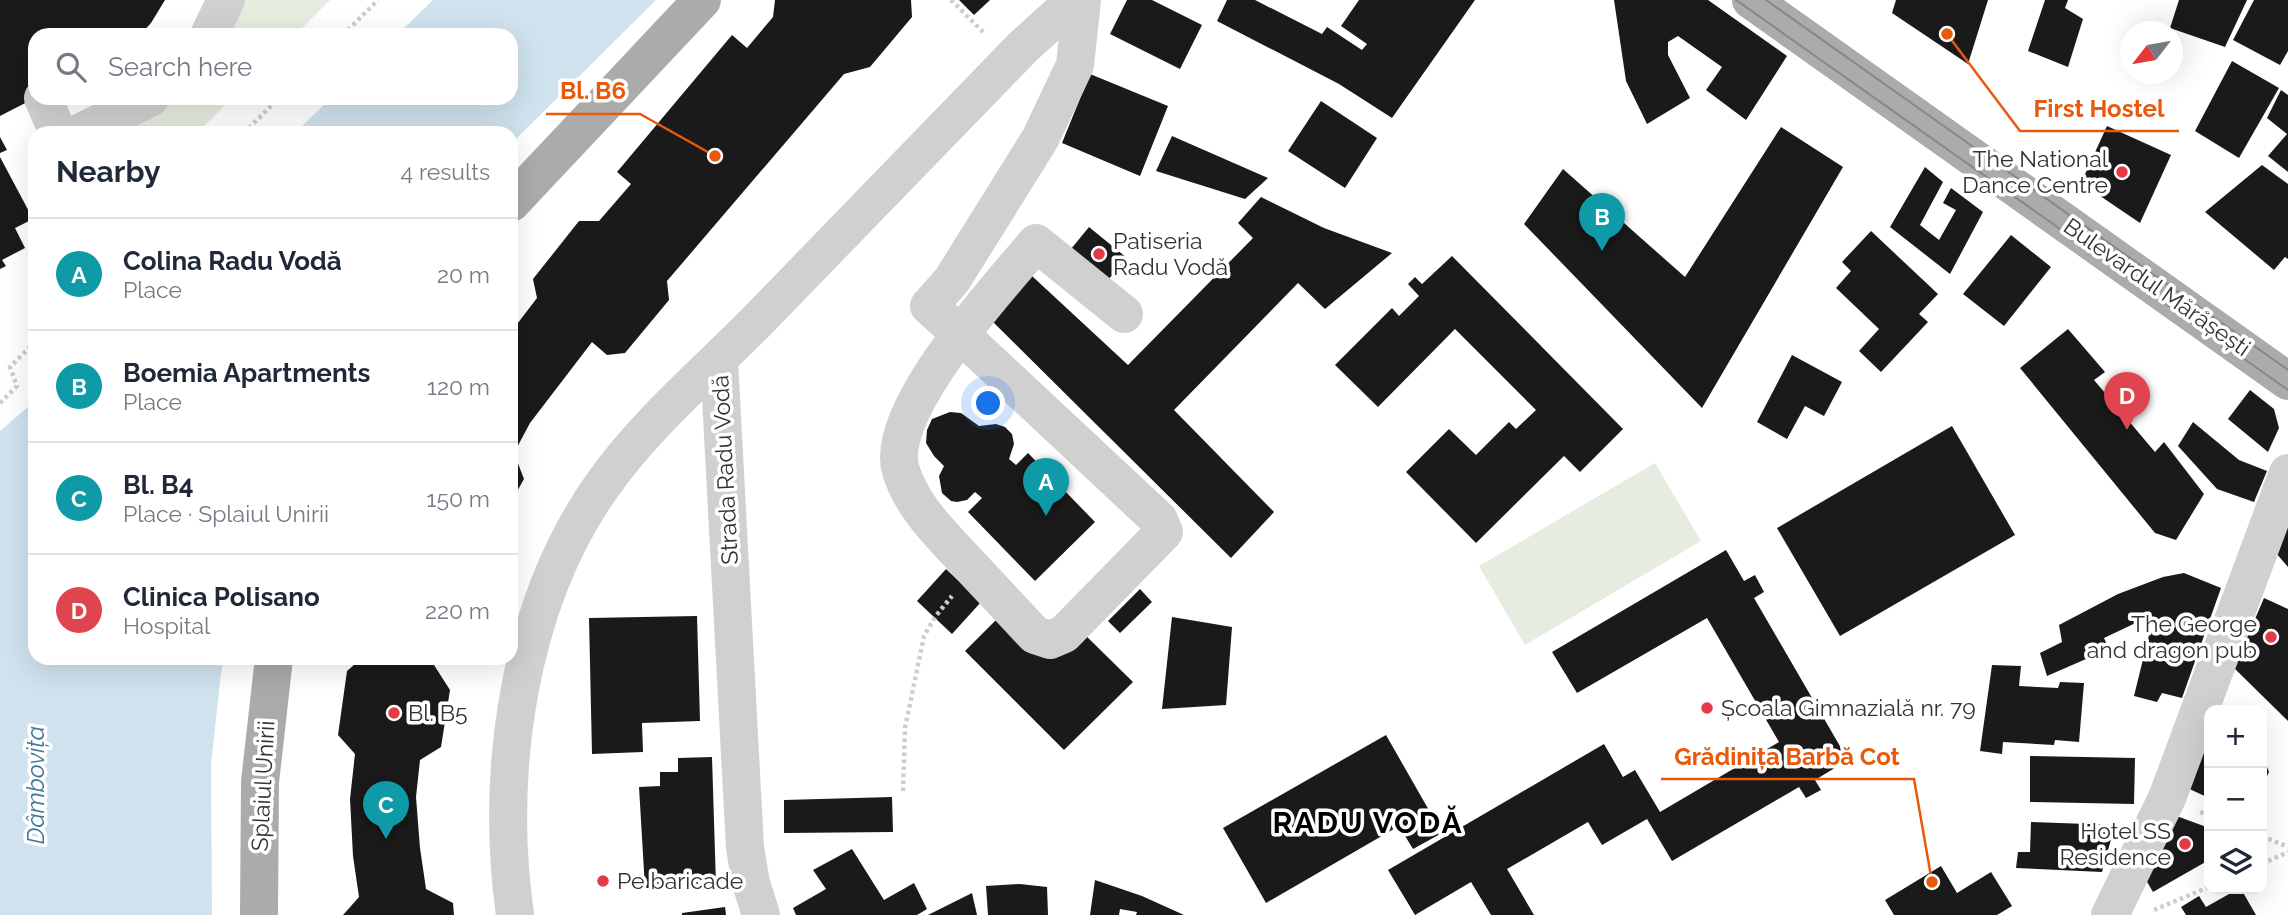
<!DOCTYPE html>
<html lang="en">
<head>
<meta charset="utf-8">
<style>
  :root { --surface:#fff; --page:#f2f2f3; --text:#1f2937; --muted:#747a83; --line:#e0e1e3; --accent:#2563eb }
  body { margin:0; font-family:Raleway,sans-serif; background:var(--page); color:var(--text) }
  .controls { position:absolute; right:21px; bottom:21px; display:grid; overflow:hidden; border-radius:14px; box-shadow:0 7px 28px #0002 }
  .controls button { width:63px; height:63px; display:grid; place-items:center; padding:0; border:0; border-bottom:2px solid var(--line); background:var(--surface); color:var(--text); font:35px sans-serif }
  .compass { position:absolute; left:2120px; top:21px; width:63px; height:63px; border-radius:50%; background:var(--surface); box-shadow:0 7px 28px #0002; rotate:239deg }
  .you { position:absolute; left:989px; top:404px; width:24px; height:24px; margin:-18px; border:5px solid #fff; border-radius:50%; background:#1a73e8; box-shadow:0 0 0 10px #1a73e833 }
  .badge { display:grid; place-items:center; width:46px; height:46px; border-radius:50%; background:var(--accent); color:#fff; font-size:23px; font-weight:700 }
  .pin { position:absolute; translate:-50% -58px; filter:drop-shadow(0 2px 4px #0008) }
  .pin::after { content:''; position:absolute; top:37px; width:24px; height:21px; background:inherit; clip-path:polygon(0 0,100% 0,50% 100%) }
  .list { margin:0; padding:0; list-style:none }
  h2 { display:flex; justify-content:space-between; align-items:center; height:91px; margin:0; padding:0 28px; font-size:30px }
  h2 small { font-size:23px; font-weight:400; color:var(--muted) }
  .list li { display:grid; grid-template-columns:46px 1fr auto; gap:21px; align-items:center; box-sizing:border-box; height:112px; padding:0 28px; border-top:2px solid var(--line) }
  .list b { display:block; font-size:26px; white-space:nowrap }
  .list p { margin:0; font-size:23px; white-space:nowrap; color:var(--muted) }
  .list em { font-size:23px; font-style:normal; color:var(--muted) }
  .icon { flex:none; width:38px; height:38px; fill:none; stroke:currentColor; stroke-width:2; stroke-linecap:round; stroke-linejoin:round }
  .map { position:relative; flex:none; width:2288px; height:915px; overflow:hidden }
  .search { position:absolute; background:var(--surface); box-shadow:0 7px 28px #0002; left:28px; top:28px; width:490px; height:77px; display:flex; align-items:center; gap:18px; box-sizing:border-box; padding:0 24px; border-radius:21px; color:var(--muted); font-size:26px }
  .panel { position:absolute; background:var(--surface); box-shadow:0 7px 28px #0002; left:28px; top:126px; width:490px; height:539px; border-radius:21px }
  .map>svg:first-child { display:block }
  .green { fill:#e6ecdf }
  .water { fill:#cfe2ee }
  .building { fill:#1a1a1a }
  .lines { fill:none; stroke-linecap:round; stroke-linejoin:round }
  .path { stroke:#cdcdcd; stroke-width:4.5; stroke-dasharray:3.5 3.5; stroke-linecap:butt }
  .minor { stroke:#d0d0d0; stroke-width:38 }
  .major { stroke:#ababab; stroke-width:38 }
  .tram { stroke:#888; stroke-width:2 }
  .poi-dot { fill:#e63946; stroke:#fff; stroke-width:2.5 }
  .labels { text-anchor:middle; stroke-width:7; stroke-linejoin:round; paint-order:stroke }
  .poi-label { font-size:23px; fill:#333; stroke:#fff; text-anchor:start }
  .street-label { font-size:23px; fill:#333; stroke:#fff }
  .water-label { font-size:24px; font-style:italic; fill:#3f7597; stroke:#fff }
  .district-label { font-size:30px; font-weight:bold; letter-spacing:2px; fill:#000; stroke:#fff }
  .leader { fill:none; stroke:#e8590c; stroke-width:2.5 }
  .callout-dot { fill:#e8590c; stroke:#fff; stroke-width:2.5 }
  .callout-label { font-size:24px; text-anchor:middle; font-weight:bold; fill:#e8590c; stroke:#fff; stroke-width:7; stroke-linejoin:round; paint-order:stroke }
</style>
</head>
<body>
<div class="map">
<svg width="2288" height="915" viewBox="0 0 2288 915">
  <rect width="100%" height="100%" fill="#fff"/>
  <!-- green -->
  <g class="green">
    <path d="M234,0H330L295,35H216Z"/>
    <path d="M161,98H232L197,133H90Z"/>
    <path d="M1655,463L1701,541L1525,645L1479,566Z"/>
  </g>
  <!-- water -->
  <g class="water">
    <path d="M433,0H656L511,144V133H295L331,98H511V35H397Z"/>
    <path d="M35,401V658H224L221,673L211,764L212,915H0V431Z"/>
  </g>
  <!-- building -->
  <g class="building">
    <path d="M0,0H165L151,23L140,35H35V98L0,116Z"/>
    <path d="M775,0H911L912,17L870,67L844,74L667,281L669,300L625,353L607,355L592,342L530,423L514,453L524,479L511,502V332L537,298L533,279L579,221H599L631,184L617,172L732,35L747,48L773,17Z"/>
    <path d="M959,0H990L974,15Z"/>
    <path d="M1127,0H1152L1202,25L1180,69L1110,34Z"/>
    <path d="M1227,0H1255L1322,34L1327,27L1362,50L1367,44L1341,26L1359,0H1475L1392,118L1339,84L1217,21Z"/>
    <path d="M1614,0H1708L1787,56L1746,120L1706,90L1722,67L1678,36L1668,42V55L1690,98L1647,124L1626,81Z"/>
    <path d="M1896,0H1988L1968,64L1892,13Z"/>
    <path d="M2045,0H2068L2065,8L2083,19L2068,67L2028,51Z"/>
    <path d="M2179,0H2247L2225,47L2170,28Z"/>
    <path d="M2254,0H2288V51L2280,65L2233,40Z"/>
    <path d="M2232,61L2279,88L2239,158L2195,131Z"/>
    <path d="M1090,74L1168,106L1140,176L1062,143Z"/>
    <path d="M2281,90L2288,95V172L2268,156L2287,134L2267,118Z"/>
    <path d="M1321,101L1377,138L1345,188L1288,151Z"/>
    <path d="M2107,126L2171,155L2140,223L2081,183Z"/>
    <path d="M1781,127L1843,167L1702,408L1524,224L1563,169L1685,277Z"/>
    <path d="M1172,136L1268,178L1245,199L1156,171Z"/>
    <path d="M0,137L7,150L0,153Z"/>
    <path d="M0,157L33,219L15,228L25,248L2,260L6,266L0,269Z"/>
    <path d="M2262,165L2288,184V259L2285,257L2274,270L2205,212Z"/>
    <path d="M1925,167L1943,182L1920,225L1939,240L1956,210L1943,203L1951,188L1983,212L1950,274L1890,227Z"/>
    <path d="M1261,197L1324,228L1392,253L1325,309L1298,283L1174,410L1274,512L1231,558L990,319L1032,276L1128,365L1253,238L1238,223Z"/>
    <path d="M1089,227L1127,258L1108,280L1071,249Z"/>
    <path d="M1871,231L1938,294L1919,314L1928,322L1881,372L1859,351L1879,329L1836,288L1851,271L1842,262Z"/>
    <path d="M2011,235L2051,267L2004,326L1963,294Z"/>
    <path d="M1452,256L1623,429L1580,472L1564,456L1476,543L1406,472L1449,429L1476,455L1509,422L1516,429L1536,410L1455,329L1378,407L1335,365L1392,308L1399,316L1419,296L1408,284L1415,277L1422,284Z"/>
    <path d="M2068,329L2105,372L2094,380L2155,452L2164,442L2204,494L2176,540L2155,533L2020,368Z"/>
    <path d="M1792,355L1842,382L1824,416L1805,406L1787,439L1757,422Z"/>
    <path d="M2250,390L2274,409L2279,428L2268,452L2228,419Z"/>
    <path d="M950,412L961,413L979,426L996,424L1005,427L1012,434L1014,444L1009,459L1016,465L1028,453L1095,522L1035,581L968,512L982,498L975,492L967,500L957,502L951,501L942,493L939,476L944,466L934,456L926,443L927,430L932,419Z"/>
    <path d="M2193,422L2239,460L2267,471L2254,502L2217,489L2178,446Z"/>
    <path d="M1952,426L2015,535L1840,636L1777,528Z"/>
    <path d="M2288,523V567L2276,553Z"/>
    <path d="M1726,550L1744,581L1755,575L1764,592L1754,598L1848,760L1815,780L1821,790L1806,798L1799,787L1672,861L1647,819L1602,845L1588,822L1507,869L1534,915H1491L1471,882L1415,915L1388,870L1604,744L1623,777L1635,770L1660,812L1779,742L1707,618L1577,693L1552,652Z"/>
    <path d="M946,569L981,602L952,634L917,601Z"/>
    <path d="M2184,573L2221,588L2182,698L2162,693L2157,702L2134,696L2150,631L2144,619L2104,638L2109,649L2047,676L2040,653L2062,642L2059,625L2118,594L2163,577Z"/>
    <path d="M1140,589L1152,602L1120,633L1108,621Z"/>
    <path d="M2264,598L2288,609V721L2234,668Z"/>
    <path d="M1003,613L1079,629L1133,682L1064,750L965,651Z"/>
    <path d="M697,616L700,721L642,723L643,752L592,754L589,618Z"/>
    <path d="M1172,617L1232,627L1226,705L1162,709Z"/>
    <path d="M362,658H435L434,665L450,690L441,747L420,760L416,797L420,848L426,889L453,903L454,915H343L359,897L353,856L350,799L355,754L338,735L347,671Z"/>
    <path d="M1992,665L2021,666L2019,686L2058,688L2060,682L2084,683L2079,742L2055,740L2054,745L2003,742L2002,754L1980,751Z"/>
    <path d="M2209,720V798L2183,786Z"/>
    <path d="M1386,735L1442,833L1413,849L1399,826L1266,903L1223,828Z"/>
    <path d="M2030,756L2135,758L2134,804L2030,802Z"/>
    <path d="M712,757L716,885L645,888L639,787L660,786V772H678V758Z"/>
    <path d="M2262,761L2265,762L2269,772L2262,786Z"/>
    <path d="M892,797L893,832L784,833V800Z"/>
    <path d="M2174,815L2209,828V860L2153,892L2146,880Z"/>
    <path d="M2031,822L2115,825L2102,872L2016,868L2018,852H2030Z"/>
    <path d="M852,849L884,900L914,883L927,909L917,915H796L793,908L826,889L813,870Z"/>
    <path d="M1941,866L1957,893L1991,872L2012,906L1997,915H1894L1885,900Z"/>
    <path d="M1095,880L1142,896L1184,915H1136L1137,912L1120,909L1119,915H1090Z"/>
    <path d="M1020,884L1047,887L1048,915H988L986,886Z"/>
    <path d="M2238,889H2241L2256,915H2186L2181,907L2199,896L2206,907Z"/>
    <path d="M972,893L977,915H928Z"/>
    <path d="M725,907L726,915H682V913Z"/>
  </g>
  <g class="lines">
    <!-- path -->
    <g class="path">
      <path d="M951,0L985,34"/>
      <path d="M343,35L378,0"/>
      <path d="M244,133L279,98"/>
      <path d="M0,403L17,386L10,367L35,342"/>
      <path d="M903,791L905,728L924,636L935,617L952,596"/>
      <path d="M2200,812L2209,815"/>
      <path d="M2262,836L2288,847"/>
      <path d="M2262,864L2288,852"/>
      <path d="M2154,910L2209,887"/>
    </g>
    <!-- minor -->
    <g class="minor">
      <path d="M1082,0L1075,65L1040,139L952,280L929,306L960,334L1159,520L1164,532L1064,634L1050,640L1035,635C1011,609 986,583 962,557C938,531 912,506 901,471C882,412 999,288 1036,243L1124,314"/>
      <path d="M209,35L226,0"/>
      <path d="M43,98L58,133"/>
      <path d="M79,133L150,98"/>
      <path d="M719,360L745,848L751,883L761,915"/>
      <path d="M515,915C495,772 518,602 604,483C647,422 712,368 764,314C850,225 937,136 1023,47L1075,0"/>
      <path d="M2110,915L2167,798L2288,473"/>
    </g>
    <!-- major -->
    <g class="major">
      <path d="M1751,0L2288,381"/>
      <path d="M511,203L702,0"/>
      <path d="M259,915L260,782L274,658"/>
    </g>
    <!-- tram -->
    <g class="tram">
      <path d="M1736,0L2288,390"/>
      <path d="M1766,0L2288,370"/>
    </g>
  </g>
  <!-- markers -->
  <g class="poi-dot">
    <circle cx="2122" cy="172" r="7"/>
    <circle cx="1099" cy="254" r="7"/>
    <circle cx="2271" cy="637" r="7"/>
    <circle cx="1707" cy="708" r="7"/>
    <circle cx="394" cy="713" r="7"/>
    <circle cx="2185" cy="844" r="7"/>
    <circle cx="603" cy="881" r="7"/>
  </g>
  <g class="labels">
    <!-- poi labels -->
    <g class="poi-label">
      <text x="2108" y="167" text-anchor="end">The National<tspan x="2108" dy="26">Dance Centre</tspan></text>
      <text x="1113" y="249">Patiseria<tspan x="1113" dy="26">Radu Vodă</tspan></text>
      <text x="2257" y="632" text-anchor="end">The George<tspan x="2257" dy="26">and dragon pub</tspan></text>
      <text x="1721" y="716">Școala Gimnazială nr. 79</text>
      <text x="408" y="721">Bl. B5</text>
      <text x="2171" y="839" text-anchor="end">Hotel SS<tspan x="2171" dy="26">Residence</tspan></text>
      <text x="617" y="889">Pe baricade</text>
    </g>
    <!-- street labels -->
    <g class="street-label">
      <text transform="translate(2157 287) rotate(35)" y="8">Bulevardul Mărășești</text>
      <text transform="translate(725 470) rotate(-93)" y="8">Strada Radu Vodă</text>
      <text transform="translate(263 786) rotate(-87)" y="8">Splaiul Unirii</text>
    </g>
    <!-- water labels -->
    <g class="water-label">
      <text transform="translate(36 785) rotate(-90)" y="8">Dâmbovița</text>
    </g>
    <!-- district labels -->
    <g class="district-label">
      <text x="1368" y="833">RADU VODĂ</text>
    </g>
  </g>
  <!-- callouts -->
  <path class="leader" d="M715 156L640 114H546M1947 34L2020 131H2179M1932 882L1914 779H1661"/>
  <g class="callout-dot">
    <circle cx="715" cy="156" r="7"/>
    <circle cx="1947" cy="34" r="7"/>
    <circle cx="1932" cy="882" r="7"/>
  </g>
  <g class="callout-label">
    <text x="593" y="99">Bl. B6</text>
    <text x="2099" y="117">First Hostel</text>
    <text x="1787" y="765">Grădinița Barbă Cot</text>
  </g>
</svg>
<div class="controls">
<button>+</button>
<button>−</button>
<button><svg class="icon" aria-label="layers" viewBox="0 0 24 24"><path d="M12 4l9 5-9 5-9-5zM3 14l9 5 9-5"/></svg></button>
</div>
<svg class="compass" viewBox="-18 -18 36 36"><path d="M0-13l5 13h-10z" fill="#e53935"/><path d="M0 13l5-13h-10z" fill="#747a83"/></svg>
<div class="you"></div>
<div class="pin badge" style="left:1046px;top:516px;background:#0f9aa8">A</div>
<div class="pin badge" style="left:1602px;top:251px;background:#0f9aa8">B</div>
<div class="pin badge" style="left:386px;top:839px;background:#0f9aa8">C</div>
<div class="pin badge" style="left:2127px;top:430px;background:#e0444e">D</div>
<div class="search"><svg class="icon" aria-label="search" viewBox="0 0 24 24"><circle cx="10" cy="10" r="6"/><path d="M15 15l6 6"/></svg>Search here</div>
<section class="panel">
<h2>Nearby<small>4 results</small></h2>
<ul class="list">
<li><span class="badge" style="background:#0f9aa8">A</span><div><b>Colina Radu Vodă</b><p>Place</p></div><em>20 m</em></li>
<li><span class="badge" style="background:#0f9aa8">B</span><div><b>Boemia Apartments</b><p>Place</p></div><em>120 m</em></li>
<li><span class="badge" style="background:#0f9aa8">C</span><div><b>Bl. B4</b><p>Place · Splaiul Unirii</p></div><em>150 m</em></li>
<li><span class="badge" style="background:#e0444e">D</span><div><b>Clinica Polisano</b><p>Hospital</p></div><em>220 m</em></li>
</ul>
</section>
</div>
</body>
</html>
